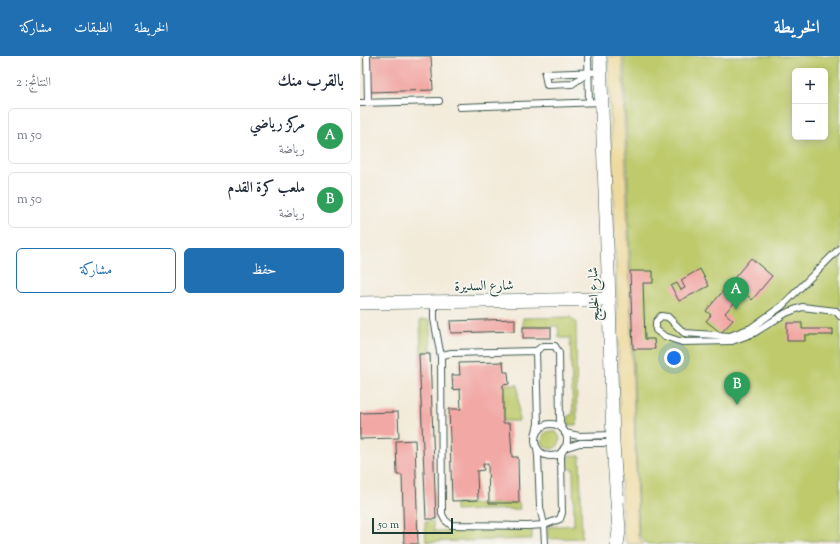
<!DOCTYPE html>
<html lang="ar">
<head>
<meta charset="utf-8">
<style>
  :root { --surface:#fff; --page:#f2f2f3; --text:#1f2937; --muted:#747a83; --line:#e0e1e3; --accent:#1f6fb2 }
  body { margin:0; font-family:"Sorts Mill Goudy",Amiri,serif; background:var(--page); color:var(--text); direction:rtl }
  .controls { position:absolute; right:12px; top:12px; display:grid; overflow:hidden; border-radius:6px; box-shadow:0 2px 10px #0003 }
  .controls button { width:36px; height:36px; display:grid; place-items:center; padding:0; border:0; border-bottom:1px solid var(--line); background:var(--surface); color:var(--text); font:20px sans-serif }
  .scale { position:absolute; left:12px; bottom:10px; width:81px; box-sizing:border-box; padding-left:4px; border:2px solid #1f3d34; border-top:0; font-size:11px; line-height:14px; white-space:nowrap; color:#1f3d34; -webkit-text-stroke:3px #f6f6f2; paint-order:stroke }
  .you { position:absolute; left:314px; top:302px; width:14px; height:14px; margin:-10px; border:3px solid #fff; border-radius:50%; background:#1a73e8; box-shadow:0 0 0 6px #1a73e833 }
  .badge { display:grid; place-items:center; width:26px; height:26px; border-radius:50%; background:var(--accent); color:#fff; font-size:13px; font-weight:700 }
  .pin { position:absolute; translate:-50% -33px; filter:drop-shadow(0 1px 2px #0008) }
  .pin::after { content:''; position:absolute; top:21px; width:14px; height:12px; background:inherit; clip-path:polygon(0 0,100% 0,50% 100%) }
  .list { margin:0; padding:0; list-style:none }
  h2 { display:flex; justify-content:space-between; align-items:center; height:52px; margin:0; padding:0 16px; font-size:17px }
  h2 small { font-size:13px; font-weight:400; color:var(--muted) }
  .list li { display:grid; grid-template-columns:26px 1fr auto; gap:12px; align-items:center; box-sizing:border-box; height:56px; margin:0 8px 8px; padding:0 8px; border:1px solid var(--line); border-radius:6px }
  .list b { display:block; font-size:15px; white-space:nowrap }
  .list p { margin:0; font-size:13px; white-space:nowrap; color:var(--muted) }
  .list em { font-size:13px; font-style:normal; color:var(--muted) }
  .actions { display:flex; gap:8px; padding:12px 16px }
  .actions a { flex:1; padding:9px 0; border:1px solid var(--accent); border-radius:6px; text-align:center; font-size:14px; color:var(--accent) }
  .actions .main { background:var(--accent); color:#fff }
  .map { position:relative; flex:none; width:480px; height:488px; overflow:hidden; direction:ltr }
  header { display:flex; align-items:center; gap:24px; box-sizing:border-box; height:56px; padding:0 20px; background:var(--accent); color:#fff }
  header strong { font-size:19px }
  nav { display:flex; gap:22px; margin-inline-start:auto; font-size:14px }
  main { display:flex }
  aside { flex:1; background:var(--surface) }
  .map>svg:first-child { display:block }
  .green { fill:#beca6c; stroke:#6e8450; fill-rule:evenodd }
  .sand { fill:#eeda9e; stroke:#868c69 }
  .building { fill:#f2a8a4 }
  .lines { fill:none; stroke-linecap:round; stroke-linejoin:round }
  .service-casing { stroke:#3f574d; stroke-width:8 }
  .minor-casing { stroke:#3f574d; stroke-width:14 }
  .service { stroke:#fff; stroke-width:6 }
  .minor { stroke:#fff; stroke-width:13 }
  .labels { text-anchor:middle; stroke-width:3.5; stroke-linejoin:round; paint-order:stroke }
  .street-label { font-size:14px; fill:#1f3d34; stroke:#f6f6f2 }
</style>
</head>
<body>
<header>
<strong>الخريطة</strong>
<nav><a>الخريطة</a><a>الطبقات</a><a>مشاركة</a></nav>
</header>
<main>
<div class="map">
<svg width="480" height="488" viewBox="0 0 480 488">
  <rect width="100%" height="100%" fill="#f6f6f2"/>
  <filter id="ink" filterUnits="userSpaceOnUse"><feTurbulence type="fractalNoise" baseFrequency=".025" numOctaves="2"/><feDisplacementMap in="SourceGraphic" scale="8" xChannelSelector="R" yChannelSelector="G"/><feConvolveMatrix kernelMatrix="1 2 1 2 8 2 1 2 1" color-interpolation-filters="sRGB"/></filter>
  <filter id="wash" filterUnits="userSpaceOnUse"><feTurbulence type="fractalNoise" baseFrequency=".012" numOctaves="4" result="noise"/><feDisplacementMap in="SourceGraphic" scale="16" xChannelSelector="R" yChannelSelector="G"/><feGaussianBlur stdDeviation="0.9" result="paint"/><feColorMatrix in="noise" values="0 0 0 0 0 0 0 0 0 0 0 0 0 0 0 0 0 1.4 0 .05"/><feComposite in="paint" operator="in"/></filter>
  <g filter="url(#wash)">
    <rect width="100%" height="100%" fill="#f3ebda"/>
    <!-- green -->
    <g class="green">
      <path d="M264,0H480V484L365,488H287L279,480ZM435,15H465V81H435Z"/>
      <path d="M210,261L216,266L217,369H209L208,360L213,358L210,282H199L198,270L163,271V262Z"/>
      <path d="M60,264H70L71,295L61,298Z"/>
      <path d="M143,329H158L159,365H143Z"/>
      <circle cx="191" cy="384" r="9"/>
      <path d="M207,400H220L222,482L187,483L188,471L214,469L213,413L208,412Z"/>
      <path d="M159,447L160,453L95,455V448Z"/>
      <path d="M73,465L74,475L172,472V483L66,486L65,466Z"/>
    </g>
    <!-- sand -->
    <path class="sand" d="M248,0H262L278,481L284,488H268L264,481L262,465L257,243Z"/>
    <g id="blocks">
      <!-- building -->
      <g class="building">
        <path d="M9,0H71L73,34L11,36Z"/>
        <path d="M391,202L412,220L392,244L384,236L365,257L373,264L361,277L346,265L351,259L346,255Z"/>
        <path d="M340,213L349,230L319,245L311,230L317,227L321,234L325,232L321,224Z"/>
        <path d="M270,215H293V227H283L285,283H294L295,293H273Z"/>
        <path d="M155,263V275L91,277L90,265Z"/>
        <path d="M427,267H442V273H473V279H445V285H427Z"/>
        <rect x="163" y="271" width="28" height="11"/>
        <path d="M59,298H70L76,463H66Z"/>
        <path d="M143,306L144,316H148L149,328L143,329V367H150L152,401H158L159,447H129L128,408H123L124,414L117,415L118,444L92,445L89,353H101L100,333L93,334L92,319H100L99,307Z"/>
        <path d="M38,356L39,382L0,383V357Z"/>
        <path d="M55,384L58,488H44L42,419H37L36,385Z"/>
      </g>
    </g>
  </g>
  <g filter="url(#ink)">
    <use href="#blocks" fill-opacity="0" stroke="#3f574d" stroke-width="1"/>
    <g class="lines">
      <defs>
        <g id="service">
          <path d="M7,0L8,46"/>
          <path d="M228,0L229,46"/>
          <path d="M228,17L212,28L187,29L185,18L241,16"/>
          <path d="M0,47L79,45"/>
          <path d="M100,51L242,46"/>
          <path d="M480,192L422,250L391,272L370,280L324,277L308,261L301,260L296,266V274L304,280L322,286L372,285L394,277L426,257L442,251L476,255L480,260"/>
          <path d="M74,246V263L81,301L82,458L85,464L91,469L168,470L184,469L200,463L202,457L201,401L202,395"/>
          <path d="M176,295L183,290H195L199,297L200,367L202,372"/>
          <path d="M81,301L83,299L91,297L176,295L178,368L175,380"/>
          <circle cx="191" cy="384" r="16"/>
          <path d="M205,377L219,380L253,379"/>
          <path d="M177,392L178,400L180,451L184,469L185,488"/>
          <path d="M204,392L220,387H253"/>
        </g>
        <g id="minor">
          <path d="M240,0L249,243L253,387L259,475L257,488"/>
          <path d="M0,247L249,243"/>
        </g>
      </defs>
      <!-- service casing -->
      <use href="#service" class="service-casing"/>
      <!-- minor casing -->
      <use href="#minor" class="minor-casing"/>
      <!-- service -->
      <use href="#service" class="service"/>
      <!-- minor -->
      <use href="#minor" class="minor"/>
    </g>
  </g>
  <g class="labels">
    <!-- street labels -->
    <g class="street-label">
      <text transform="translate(124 229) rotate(-1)" y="5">شارع السديرة</text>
      <text transform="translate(233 238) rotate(-92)" y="5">شارع الخليج</text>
    </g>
  </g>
</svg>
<div class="controls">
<button>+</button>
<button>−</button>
</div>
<div class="scale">50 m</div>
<div class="you"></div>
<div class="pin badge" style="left:376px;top:254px;background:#2e9e5b">A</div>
<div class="pin badge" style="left:377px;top:349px;background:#2e9e5b">B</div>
</div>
<aside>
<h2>بالقرب منك<small>النتائج: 2</small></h2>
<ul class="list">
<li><span class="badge" style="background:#2e9e5b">A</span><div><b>مركز رياضي</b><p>رياضة</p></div><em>50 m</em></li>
<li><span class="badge" style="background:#2e9e5b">B</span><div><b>ملعب كرة القدم</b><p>رياضة</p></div><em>50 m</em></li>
</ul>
<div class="actions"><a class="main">حفظ</a><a>مشاركة</a></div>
</aside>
</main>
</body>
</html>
